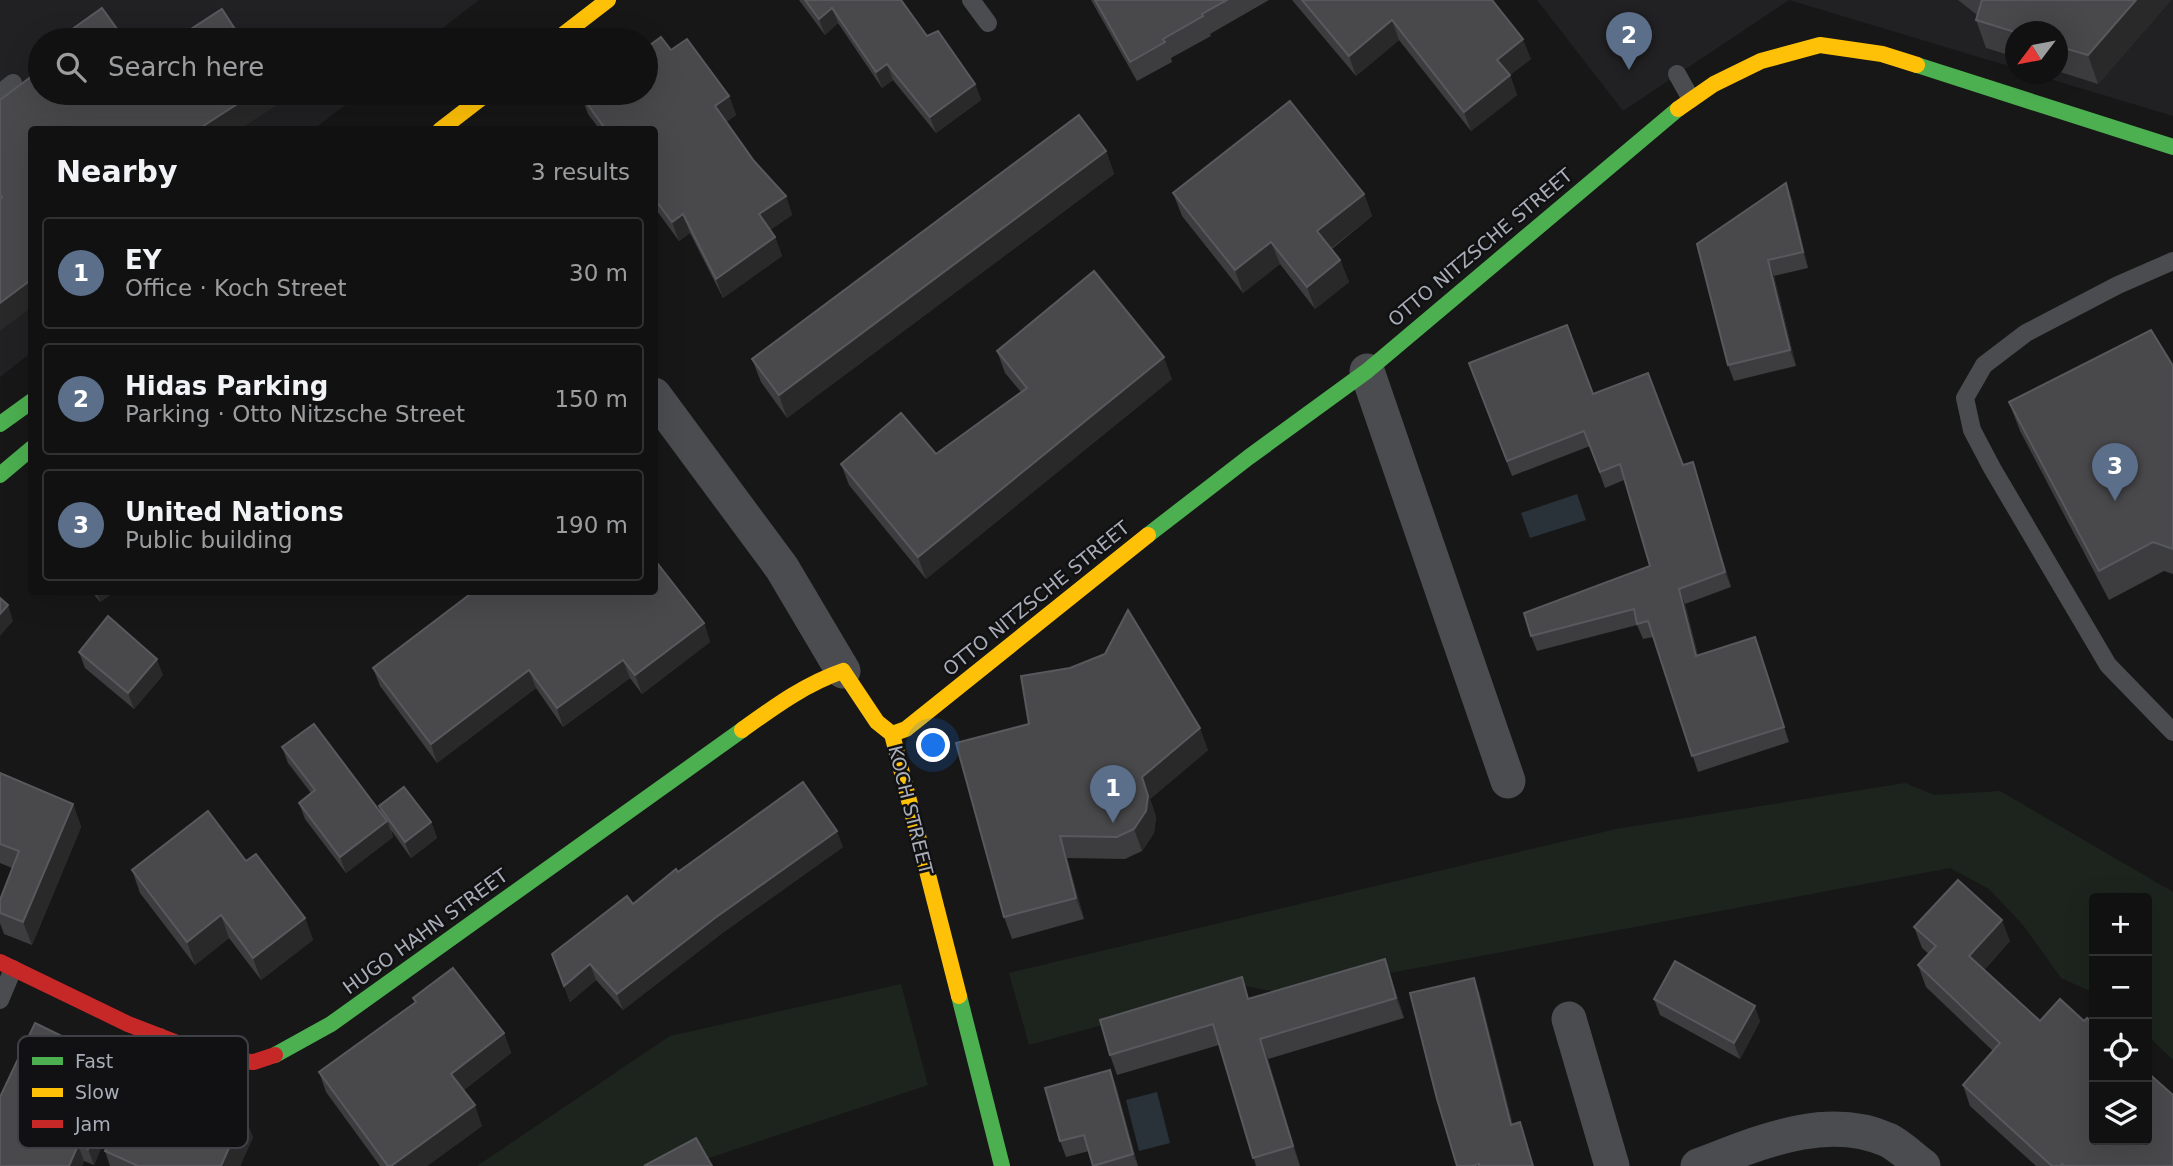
<!DOCTYPE html>
<html lang="en">
<head>
<meta charset="utf-8">
<style>
  :root { --surface:#111; --page:#1a1a1a; --text:#f1f3f6; --muted:#9c9d9f; --line:#303131; --accent:#ea580c }
  body { margin:0; font-family:"DejaVu Sans",sans-serif; background:var(--page); color:var(--text) }
  .controls { position:absolute; right:21px; bottom:21px; display:grid; overflow:hidden; border-radius:7px; box-shadow:0 7px 28px #0002 }
  .controls button { width:63px; height:63px; display:grid; place-items:center; padding:0; border:0; border-bottom:2px solid var(--line); background:var(--surface); color:var(--text); font:35px sans-serif }
  .compass { position:absolute; left:2005px; top:21px; width:63px; height:63px; border-radius:50%; background:var(--surface); box-shadow:0 7px 28px #0002; rotate:238deg }
  .you { position:absolute; left:934px; top:746px; width:24px; height:24px; margin:-18px; border:5px solid #fff; border-radius:50%; background:#1a73e8; box-shadow:0 0 0 10px #1a73e833 }
  .badge { display:grid; place-items:center; width:46px; height:46px; border-radius:50%; background:var(--accent); color:#fff; font-size:23px; font-weight:700 }
  .pin { position:absolute; translate:-50% -58px; filter:drop-shadow(0 2px 4px #0008) }
  .pin::after { content:''; position:absolute; top:37px; width:24px; height:21px; background:inherit; clip-path:polygon(0 0,100% 0,50% 100%) }
  .list { margin:0; padding:0; list-style:none }
  h2 { display:flex; justify-content:space-between; align-items:center; height:91px; margin:0; padding:0 28px; font-size:30px }
  h2 small { font-size:23px; font-weight:400; color:var(--muted) }
  .list li { display:grid; grid-template-columns:46px 1fr auto; gap:21px; align-items:center; box-sizing:border-box; height:112px; margin:0 14px 14px; padding:0 14px; border:2px solid var(--line); border-radius:7px }
  .list b { display:block; font-size:26px; white-space:nowrap }
  .list p { margin:0; font-size:23px; white-space:nowrap; color:var(--muted) }
  .list em { font-size:23px; font-style:normal; color:var(--muted) }
  .icon { flex:none; width:38px; height:38px; fill:none; stroke:currentColor; stroke-width:2; stroke-linecap:round; stroke-linejoin:round }
  .map { position:relative; flex:none; width:2173px; height:1166px; overflow:hidden }
  .search { position:absolute; background:var(--surface); box-shadow:0 7px 28px #0002; left:28px; top:28px; width:630px; height:77px; display:flex; align-items:center; gap:18px; box-sizing:border-box; padding:0 24px; border-radius:38px; color:var(--muted); font-size:26px }
  .panel { position:absolute; background:var(--surface); box-shadow:0 7px 28px #0002; left:28px; top:126px; width:630px; height:469px; border-radius:7px }
  .map>svg:first-child { display:block }
  .built { fill:#212123 }
  .green { fill:#1d241e }
  .water { fill:#2a3239 }
  .lines { fill:none; stroke-linecap:round; stroke-linejoin:round }
  .lane { stroke:#4b4c50; stroke-width:18 }
  .street { stroke:#4b4c50; stroke-width:35 }
  .fast { stroke:#4caf50; stroke-width:16 }
  .slow { stroke:#ffc107; stroke-width:16 }
  .jam { stroke:#c62828; stroke-width:16 }
  .wall { fill:#3d3d3f }
  .shaded-wall { fill:#29292a }
  .building { fill:#49494c; stroke:#58595d; stroke-width:2 }
  .labels { text-anchor:middle; stroke-width:5; stroke-linejoin:round; paint-order:stroke }
  .street-label { font-size:19px; fill:#a8adb8; stroke:#111113 }
  .key { fill:#111113; stroke:#3e4045; stroke-width:2 }
  .key-label { font-size:19px; fill:#a8adb8 }
</style>
</head>
<body>
<div class="map">
<svg width="2173" height="1166" viewBox="0 0 2173 1166">
  <rect width="100%" height="100%" fill="#171717"/>
  <!-- built -->
  <g class="built">
    <path d="M0,0H479L427,40H40V93H361L314,129L32,130L31,353L0,377Z"/>
    <path d="M1537,0H2173V116L2033,74H2058V32H2016L2015,68L1789,0L1623,111Z"/>
  </g>
  <!-- green -->
  <g class="green">
    <path d="M1905,783L1935,795L2000,791L2173,892V1060L2147,1035V898H2094V993L2061,978L2023,925L1989,889L1950,868L1283,993L1246,986L1029,1045L1009,973L1616,829Z"/>
    <path d="M901,984L928,1085L685,1166H477L670,1036Z"/>
  </g>
  <!-- water -->
  <g class="water">
    <path d="M1577,494L1586,520L1530,538L1521,513Z"/>
    <path d="M1157,1092L1170,1143L1139,1151L1126,1100Z"/>
  </g>
  <g class="lines">
    <!-- lane -->
    <g class="lane">
      <path d="M971,0L988,23"/>
      <path d="M1677,74L1691,99"/>
      <path d="M0,93L13,83"/>
      <path d="M2173,261L2118,285L2026,333L1984,365L1965,398L1972,430L1992,468L2108,665L2173,732"/>
      <path d="M0,1000L13,969"/>
      <path d="M137,1092L160,1037"/>
    </g>
    <!-- street -->
    <g class="street">
      <path d="M1367,371L1508,781"/>
      <path d="M654,395L782,568L843,671"/>
      <path d="M1569,1019L1612,1166"/>
      <path d="M1698,1166C1757,1144 1825,1112 1888,1140C1900,1146 1912,1158 1923,1166"/>
    </g>
    <!-- fast -->
    <g class="fast">
      <path d="M1917,65L2173,147"/>
      <path d="M0,424L32,401"/>
      <path d="M0,475L32,448"/>
      <path d="M1148,535L1249,457L1367,371L1678,109"/>
      <path d="M959,996L1002,1166"/>
      <path d="M275,1055L331,1024L742,730"/>
    </g>
    <!-- slow -->
    <g class="slow">
      <path d="M556,40L608,0"/>
      <path d="M1678,109L1714,84L1761,61L1820,45L1882,54L1917,65"/>
      <path d="M440,130L488,93"/>
      <path d="M742,730C774,707 805,684 843,671L877,722L892,734L959,996"/>
      <path d="M892,734L906,729L1148,535"/>
    </g>
    <!-- jam -->
    <path class="jam" d="M0,962L128,1024L203,1053L233,1061L254,1062L275,1055"/>
  </g>
  <!-- wall -->
  <g class="wall">
    <path d="M799,0H901L927,36L975,84L981,100L936,133L893,80L882,88L838,23L825,35Z"/>
    <path d="M1091,0H1269L1210,34L1211,36L1171,58L1172,62L1137,81Z"/>
    <path d="M1292,0H1492L1531,59L1510,75L1517,95L1471,131L1399,40L1356,76Z"/>
    <path d="M1958,0H2171L2098,84L2057,71V32H2015V57L1986,48L1976,20L1977,15Z"/>
    <path d="M671,50L729,96L736,115L726,122L754,161L786,196L792,215L770,230L775,237L782,256L723,298L690,233L679,241L654,207V130H600L588,114L581,95Z"/>
    <path d="M1106,151L1114,174L787,418L761,382L752,359Z"/>
    <path d="M1173,193L1364,194L1372,216L1332,249L1340,260L1349,282L1315,309L1280,264L1243,293L1182,216Z"/>
    <path d="M1792,199L1808,268L1774,276L1796,366L1734,381L1728,365Z"/>
    <path d="M997,351L1172,379L926,579L849,485L841,464L936,454L1021,392L1005,373Z"/>
    <path d="M1469,363L1593,394L1698,478L1731,587L1685,604L1698,655L1755,637L1789,742L1698,772L1653,637L1643,639L1637,625L1537,651L1531,636L1650,566L1624,480L1605,488L1590,446L1512,476Z"/>
    <path d="M2173,366V574L2164,571L2109,600L2020,431L2009,402Z"/>
    <path d="M92,592H114L100,602Z"/>
    <path d="M469,592H604L606,594L704,623L710,642L642,694L630,678L563,727L536,688L437,763L380,686L373,668L470,594Z"/>
    <path d="M79,652L163,675L134,709L85,668Z"/>
    <path d="M1029,724L1208,750L1150,799L1156,817L1154,833L1142,851L1125,859L1067,858L1084,919L1012,939L1004,917Z"/>
    <path d="M282,747L381,813L379,806L431,822L437,838L411,858L391,830L393,837L346,873L305,819L299,803L311,793L288,763Z"/>
    <path d="M0,773L73,804L81,827L32,945L4,934L0,923V900L12,868L0,863Z"/>
    <path d="M843,847L721,934L623,1010L596,980L570,1002L552,954L633,904L678,872Z"/>
    <path d="M246,861L305,918L313,940L261,980L229,938L195,965L140,893L132,870Z"/>
    <path d="M1914,927L2010,941L1984,970L2173,1166H2036L1970,1106L1963,1085L1993,1051L1926,987L1918,965L1929,954L1922,948Z"/>
    <path d="M1392,980L1404,1018L1268,1059L1300,1166H1256L1219,1045L1117,1075L1110,1055L1250,999Z"/>
    <path d="M413,998L504,1033L511,1053L464,1090L482,1126L427,1166H380L326,1092L319,1072L415,1003Z"/>
    <path d="M1654,999L1760,1021L1740,1059L1660,1015Z"/>
    <path d="M123,1066L128,1082L94,1165L84,1161L82,1166H0Z"/>
    <path d="M1110,1070L1116,1086L1138,1166H1093L1089,1151L1066,1157L1060,1141Z"/>
    <path d="M253,1137L240,1166H110L105,1151Z"/>
  </g>
  <!-- shaded-wall -->
  <g class="shaded-wall">
    <path d="M2136,0H2171L2098,84L2088,55Z"/>
    <path d="M832,8L838,23L825,35L819,19Z"/>
    <path d="M1392,20L1399,40L1356,76L1349,56Z"/>
    <path d="M1523,39L1531,59L1510,75L1517,95L1471,131L1464,112L1497,60Z"/>
    <path d="M887,64L893,80L882,88L876,72Z"/>
    <path d="M975,84L981,100L936,133L930,117Z"/>
    <path d="M254,93H273L277,105L239,130H197Z"/>
    <path d="M729,96L736,115L722,125L715,106Z"/>
    <path d="M1106,151L1114,174L787,418L779,395Z"/>
    <path d="M1786,183L1792,199L1808,268L1803,252Z"/>
    <path d="M1364,194L1372,216L1325,253L1317,231Z"/>
    <path d="M786,196L792,215L766,233L759,214Z"/>
    <path d="M683,214L690,233L679,241L672,222Z"/>
    <path d="M775,237L782,256L723,298L716,279Z"/>
    <path d="M1271,242L1280,264L1243,293L1235,270Z"/>
    <path d="M1340,260L1349,282L1315,309L1307,287Z"/>
    <path d="M1768,260L1774,276L1796,366L1790,350Z"/>
    <path d="M32,279V307L0,331V303Z"/>
    <path d="M1164,357L1172,379L926,579L918,557Z"/>
    <path d="M1693,462L1698,478L1731,587L1725,572Z"/>
    <path d="M1679,589L1685,604L1702,672L1696,656Z"/>
    <path d="M96,592H114L100,602Z"/>
    <path d="M8,605L13,621L0,636V614Z"/>
    <path d="M704,623L710,642L642,694L635,675Z"/>
    <path d="M157,659L163,675L134,709L128,693Z"/>
    <path d="M623,660L630,678L563,727L557,708Z"/>
    <path d="M529,670L536,688L437,763L431,744Z"/>
    <path d="M1200,728L1208,750L1150,799L1156,817L1154,833L1142,851L1134,829L1142,777Z"/>
    <path d="M73,804L81,827L32,945L23,922Z"/>
    <path d="M387,821L393,837L346,873L340,857Z"/>
    <path d="M431,822L437,838L411,858L405,842Z"/>
    <path d="M837,831L843,847L721,934L623,1010L617,994L715,918Z"/>
    <path d="M1060,836L1067,858L1084,919L1076,898Z"/>
    <path d="M221,915L229,938L195,965L187,942Z"/>
    <path d="M305,918L313,940L261,980L253,958Z"/>
    <path d="M2002,920L2010,941L1977,977L1969,956Z"/>
    <path d="M1385,959L1392,980L1404,1018L1396,998Z"/>
    <path d="M590,964L596,980L570,1002L564,986Z"/>
    <path d="M1474,978L1480,994L1517,1140L1511,1125Z"/>
    <path d="M1755,1006L1760,1021L1740,1059L1734,1043Z"/>
    <path d="M504,1033L511,1053L459,1094L451,1074Z"/>
    <path d="M1260,1039L1268,1059L1300,1166L1293,1146Z"/>
    <path d="M123,1066L128,1082L94,1165L88,1149Z"/>
    <path d="M1110,1070L1116,1086L1138,1166L1133,1154Z"/>
    <path d="M475,1105L482,1126L427,1166H391Z"/>
    <path d="M244,1114L253,1137L240,1166H221Z"/>
    <path d="M1520,1122L1525,1138L1534,1166H1533Z"/>
    <path d="M78,1145L84,1161L82,1166H69Z"/>
  </g>
  <!-- building -->
  <g class="building">
    <path d="M805,0H901L927,36L938,31L975,84L930,117L887,64L876,72L832,8L819,19Z"/>
    <path d="M1095,0H1227L1202,14L1203,16L1163,39L1165,42L1130,62Z"/>
    <path d="M1302,0H1492L1523,39L1497,60L1510,75L1464,112L1392,20L1349,56Z"/>
    <path d="M1982,0H2136L2088,55L2057,46V32H2015L1976,20Z"/>
    <path d="M102,8L125,40H57Z"/>
    <path d="M222,9L242,40H174Z"/>
    <path d="M661,37L671,50L687,39L729,96L715,106L754,161L786,196L759,214L775,237L716,279L683,214L672,222L654,198V130H606L581,95L584,93H646V48Z"/>
    <path d="M40,70V93H254L197,130H32V279L0,303V199L2,197L0,195V100Z"/>
    <path d="M1290,101L1364,194L1317,231L1340,260L1307,287L1271,242L1235,270L1173,193Z"/>
    <path d="M1079,115L1106,151L779,395L752,359Z"/>
    <path d="M1786,183L1803,252L1768,260L1790,350L1728,365L1697,244Z"/>
    <path d="M1094,271L1164,357L918,557L841,464L901,413L936,454L1027,388L997,351Z"/>
    <path d="M1567,325L1593,394L1648,373L1683,465L1693,462L1725,572L1679,589L1696,656L1755,637L1784,727L1692,756L1648,621L1637,624L1634,609L1531,636L1524,613L1650,566L1620,464L1600,472L1584,431L1507,461L1469,363Z"/>
    <path d="M2151,330L2173,366V549L2153,542L2099,571L2009,402Z"/>
    <path d="M654,559L704,623L635,675L623,660L557,708L529,670L431,744L373,668L473,592H604L606,594L609,592H654Z"/>
    <path d="M0,598L8,605L0,614Z"/>
    <path d="M1128,610L1200,728L1142,777L1148,796L1146,811L1134,829L1117,837L1060,836L1076,898L1004,917L956,743L1029,724L1021,676L1070,668L1105,654Z"/>
    <path d="M108,616L157,659L128,693L79,652Z"/>
    <path d="M314,724L387,821L340,857L299,803L315,790L282,747Z"/>
    <path d="M0,773L73,804L23,922L0,913V900L19,851L0,844Z"/>
    <path d="M803,782L837,831L715,918L617,994L590,964L564,986L552,954L627,896L633,904L676,869L678,872Z"/>
    <path d="M404,787L431,822L405,842L379,806Z"/>
    <path d="M208,811L246,861L256,854L305,918L253,958L221,915L187,942L132,870Z"/>
    <path d="M1958,880L2002,920L1969,956L2040,1021L2060,999L2084,1021L2087,1018L2094,1025V1140H2147V1072L2173,1095V1166H2065L2062,1164L2061,1166H2052L1963,1085L2000,1043L1918,965L1936,946L1914,927Z"/>
    <path d="M1385,959L1396,998L1260,1039L1293,1146L1253,1158L1213,1024L1110,1055L1100,1020L1242,977L1248,999Z"/>
    <path d="M1675,961L1755,1006L1734,1043L1654,999Z"/>
    <path d="M453,968L504,1033L451,1074L475,1105L391,1166H388L319,1072L416,1002L413,998Z"/>
    <path d="M1474,978L1511,1125L1520,1122L1533,1166H1479V1164L1472,1166H1457L1437,1099L1410,993Z"/>
    <path d="M35,1023L123,1066L88,1149L78,1145L69,1166H0V1097Z"/>
    <path d="M141,1069L244,1114L221,1166H138L105,1151Z"/>
    <path d="M1110,1070L1133,1154L1093,1166L1084,1135L1060,1141L1045,1088Z"/>
    <path d="M696,1138L712,1166H644Z"/>
  </g>
  <g class="labels">
    <!-- street labels -->
    <g class="street-label">
      <text transform="translate(1480 247) rotate(-40)" y="7">OTTO NITZSCHE STREET</text>
      <text transform="translate(1036 598) rotate(-39)" y="7">OTTO NITZSCHE STREET</text>
      <text transform="translate(911 810) rotate(76)" y="7">KOCH STREET</text>
      <text transform="translate(425 931) rotate(-36)" y="7">HUGO HAHN STREET</text>
    </g>
  </g>
  <!-- legend -->
  <rect x="18" y="1036" width="230" height="112" rx="10" class="key"/>
  <rect x="32" y="1057" width="31" height="8" fill="#4caf50"/>
  <rect x="32" y="1088" width="31" height="9" fill="#ffc107"/>
  <rect x="32" y="1120" width="31" height="8" fill="#c62828"/>
  <g class="key-label">
    <text x="75" y="1068">Fast</text>
    <text x="75" y="1099">Slow</text>
    <text x="75" y="1131">Jam</text>
  </g>
</svg>
<div class="controls">
<button>+</button>
<button>−</button>
<button><svg class="icon" aria-label="locate" viewBox="0 0 24 24"><circle cx="12" cy="12" r="6"/><path d="M12 2v4M12 18v4M2 12h4M18 12h4"/></svg></button>
<button><svg class="icon" aria-label="layers" viewBox="0 0 24 24"><path d="M12 4l9 5-9 5-9-5zM3 14l9 5 9-5"/></svg></button>
</div>
<svg class="compass" viewBox="-18 -18 36 36"><path d="M0-13l5 13h-10z" fill="#e53935"/><path d="M0 13l5-13h-10z" fill="#9c9d9f"/></svg>
<div class="you"></div>
<div class="pin badge" style="left:1113px;top:823px;background:#5c6f8a">1</div>
<div class="pin badge" style="left:1629px;top:70px;background:#5c6f8a">2</div>
<div class="pin badge" style="left:2115px;top:501px;background:#5c6f8a">3</div>
<div class="search"><svg class="icon" aria-label="search" viewBox="0 0 24 24"><circle cx="10" cy="10" r="6"/><path d="M15 15l6 6"/></svg>Search here</div>
<section class="panel">
<h2>Nearby<small>3 results</small></h2>
<ul class="list">
<li><span class="badge" style="background:#5c6f8a">1</span><div><b>EY</b><p>Office · Koch Street</p></div><em>30 m</em></li>
<li><span class="badge" style="background:#5c6f8a">2</span><div><b>Hidas Parking</b><p>Parking · Otto Nitzsche Street</p></div><em>150 m</em></li>
<li><span class="badge" style="background:#5c6f8a">3</span><div><b>United Nations</b><p>Public building</p></div><em>190 m</em></li>
</ul>
</section>
</div>
</body>
</html>
